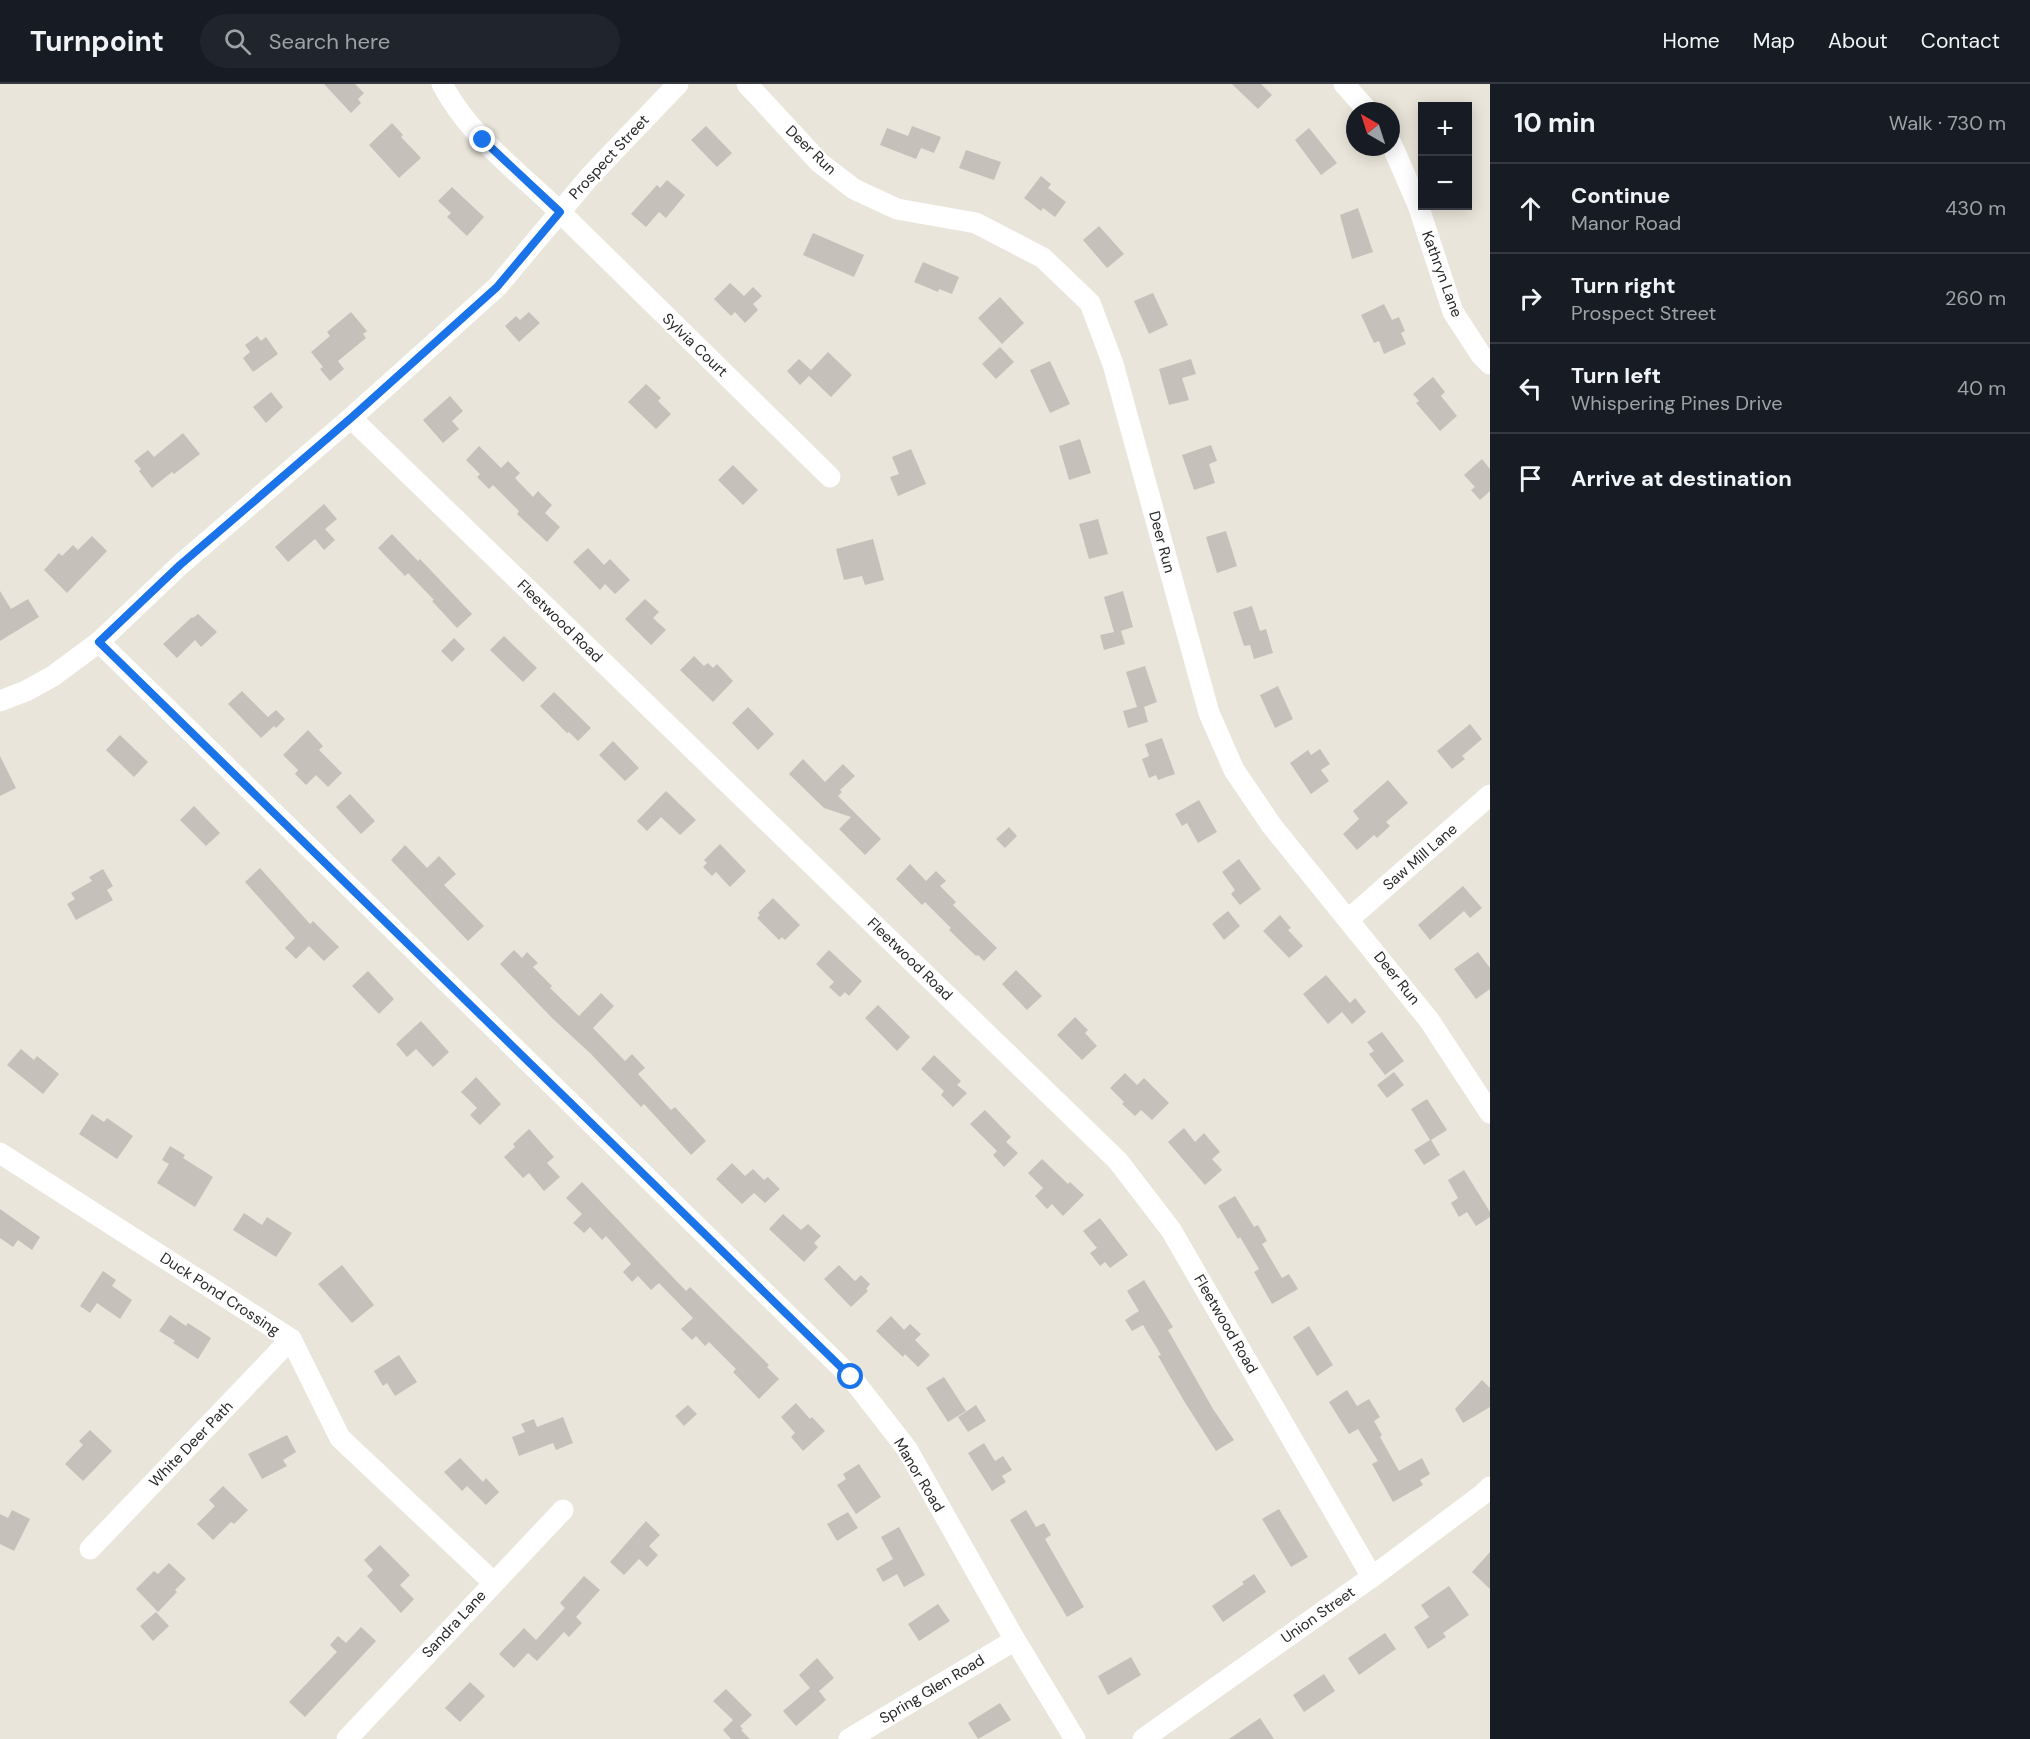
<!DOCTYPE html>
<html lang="en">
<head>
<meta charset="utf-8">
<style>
  :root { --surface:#171b24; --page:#20242c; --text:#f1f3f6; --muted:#9ea1a6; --line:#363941 }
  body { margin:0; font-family:"DM Sans",sans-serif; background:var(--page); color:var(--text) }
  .controls { position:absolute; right:18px; top:18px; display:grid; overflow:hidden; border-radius:0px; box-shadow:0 3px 15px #0003 }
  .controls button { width:54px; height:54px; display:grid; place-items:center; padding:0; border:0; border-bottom:2px solid var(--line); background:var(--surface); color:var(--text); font:30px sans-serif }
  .compass { position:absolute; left:1346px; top:18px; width:54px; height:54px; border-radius:50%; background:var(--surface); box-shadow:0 3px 15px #0003; rotate:321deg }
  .stop { position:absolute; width:18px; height:18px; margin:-14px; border:4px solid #1a73e8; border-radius:50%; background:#fff }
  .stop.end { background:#1a73e8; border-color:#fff; box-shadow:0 2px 6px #0008 }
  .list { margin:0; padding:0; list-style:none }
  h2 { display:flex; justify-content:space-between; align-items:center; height:78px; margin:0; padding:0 24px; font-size:26px }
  h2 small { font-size:20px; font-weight:400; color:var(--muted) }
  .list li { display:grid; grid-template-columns:39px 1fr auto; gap:18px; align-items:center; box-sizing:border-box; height:90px; padding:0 24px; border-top:2px solid var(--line) }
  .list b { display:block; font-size:22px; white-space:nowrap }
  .list p { margin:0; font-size:20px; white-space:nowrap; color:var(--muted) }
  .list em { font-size:20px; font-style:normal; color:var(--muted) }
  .icon { flex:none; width:33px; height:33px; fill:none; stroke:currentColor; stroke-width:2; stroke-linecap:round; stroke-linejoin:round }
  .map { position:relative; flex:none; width:1490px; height:1655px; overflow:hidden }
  header { display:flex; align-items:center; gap:36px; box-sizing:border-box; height:84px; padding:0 30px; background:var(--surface); border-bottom:2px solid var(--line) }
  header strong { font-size:28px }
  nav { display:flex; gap:33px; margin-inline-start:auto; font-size:21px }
  .search { width:420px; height:54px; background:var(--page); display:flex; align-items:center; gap:15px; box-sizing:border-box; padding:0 21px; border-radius:33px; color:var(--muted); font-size:22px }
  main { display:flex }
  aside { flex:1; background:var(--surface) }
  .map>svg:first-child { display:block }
  .building { fill:#c5c1ba }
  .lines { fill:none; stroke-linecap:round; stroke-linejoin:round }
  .minor { stroke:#fff; stroke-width:21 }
  .route { stroke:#1a73e8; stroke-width:8 }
  .labels { text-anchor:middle; stroke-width:4.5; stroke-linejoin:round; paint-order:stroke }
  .street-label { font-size:15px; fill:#282828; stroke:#fff }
</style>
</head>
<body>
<header>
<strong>Turnpoint</strong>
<div class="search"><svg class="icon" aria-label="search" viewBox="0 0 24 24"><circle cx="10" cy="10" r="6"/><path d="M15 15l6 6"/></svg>Search here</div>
<nav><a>Home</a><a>Map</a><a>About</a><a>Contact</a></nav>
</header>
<main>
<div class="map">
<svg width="1490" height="1655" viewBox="0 0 1490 1655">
  <rect width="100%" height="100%" fill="#eae5da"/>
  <!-- building -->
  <g class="building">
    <path d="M324,0H355L364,9L358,15L361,19L351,29Z"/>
    <path d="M1232,0H1261L1272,11L1258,25Z"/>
    <path d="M392,39L403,51L401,53L421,74L399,94L369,61Z"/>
    <path d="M706,42L732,69L717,83L691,56Z"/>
    <path d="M912,42L941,53L934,69L921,64L916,75L880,61L887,44L908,52Z"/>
    <path d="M1309,44L1337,79L1321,91L1295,56Z"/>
    <path d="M966,66L1001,78L994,96L959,84Z"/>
    <path d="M1041,92L1051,100L1048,104L1066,118L1055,133L1043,124L1041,127L1024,114Z"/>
    <path d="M667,96L685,111L666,134L659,128L646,143L631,130L657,101L660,104Z"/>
    <path d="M452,103L484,133L467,152L447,133L451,129L438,117Z"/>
    <path d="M1358,124L1373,168L1352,175L1340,131Z"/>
    <path d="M1099,142L1124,170L1107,184L1083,156Z"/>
    <path d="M813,149L864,171L854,193L803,171Z"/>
    <path d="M923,178L959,193L952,210L939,205L938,208L914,198Z"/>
    <path d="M730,199L744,212L753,203L762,212L753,220L758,226L745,239L735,228L731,232L714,215Z"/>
    <path d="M1153,209L1168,241L1149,250L1134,217Z"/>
    <path d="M1000,213L1024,239L1002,260L978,234Z"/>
    <path d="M1384,220L1392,236L1399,233L1405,247L1401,249L1406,260L1384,270L1379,257L1374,259L1361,231Z"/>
    <path d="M351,228L367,247L363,250L366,254L338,277L344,285L330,297L320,285L323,283L311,268L330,252L327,248Z"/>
    <path d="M529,228L540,239L519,258L505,242L516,232L520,236Z"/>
    <path d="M257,252L261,257L266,253L278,270L253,288L243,274L250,268L245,261Z"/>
    <path d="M1000,263L1014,278L996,295L982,280Z"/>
    <path d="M828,268L852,291L831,313L809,292L800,301L787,287L799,275L811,286Z"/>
    <path d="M1191,275L1196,290L1182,294L1189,316L1169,321L1159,285Z"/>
    <path d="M1050,277L1070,320L1050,329L1030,286Z"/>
    <path d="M1433,293L1445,308L1441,312L1457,332L1440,347L1416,319L1419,317L1413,310Z"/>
    <path d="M646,300L661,314L658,317L671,330L656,345L628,318Z"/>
    <path d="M271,308L283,323L266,339L253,323Z"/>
    <path d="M450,312L463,327L452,337L459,345L443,359L423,336Z"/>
    <path d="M183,349L200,370L174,390L172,388L152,404L139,387L141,385L134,377L148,366L154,373Z"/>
    <path d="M1080,355L1091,389L1069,396L1059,362Z"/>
    <path d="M1211,361L1217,377L1209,380L1215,399L1194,406L1182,371Z"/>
    <path d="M479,362L501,384L508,377L520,389L515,394L533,413L538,407L552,421L545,429L560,443L547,458L517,430L519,427L493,401L489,405L477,393L480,390L466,376Z"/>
    <path d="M911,365L926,400L898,412L890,393L899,390L892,373Z"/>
    <path d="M1482,375L1490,385V407L1480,416L1471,406L1475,403L1464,391Z"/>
    <path d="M733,381L758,406L743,421L718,396Z"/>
    <path d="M324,420L337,435L325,445L335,456L324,466L315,455L288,478L275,463Z"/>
    <path d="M1098,435L1108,470L1089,475L1079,440Z"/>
    <path d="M1226,447L1237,482L1217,489L1206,453Z"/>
    <path d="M392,450L418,477L420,475L472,530L457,544L432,517L434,516L408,489L405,492L378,464Z"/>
    <path d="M92,452L107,467L67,509L44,486L59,469L62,472L73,461L78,466Z"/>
    <path d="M873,455L884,496L865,501L862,492L844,496L836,465Z"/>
    <path d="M588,464L604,481L610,475L630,496L615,510L605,500L600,506L573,478Z"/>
    <path d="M0,507L11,525L28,515L39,533L0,557Z"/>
    <path d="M1123,507L1133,543L1121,547L1125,560L1104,566L1100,551L1114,548L1104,513Z"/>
    <path d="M645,515L659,528L653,534L666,546L651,561L625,535Z"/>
    <path d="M1252,522L1260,547L1266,545L1273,569L1254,575L1250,561L1244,562L1233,528Z"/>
    <path d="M198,530L217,548L201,563L195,556L177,574L163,560L192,533L193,534Z"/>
    <path d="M504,552L537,584L523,598L490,566Z"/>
    <path d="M454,554L465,565L452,578L441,567Z"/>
    <path d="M694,572L704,582L708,579L713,584L717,580L733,597L713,618L680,586Z"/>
    <path d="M1145,582L1157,618L1144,623L1148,638L1128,644L1123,627L1137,623L1126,588Z"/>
    <path d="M1278,602L1293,635L1275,644L1260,611Z"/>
    <path d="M242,607L268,633L276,626L285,635L276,644L274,642L261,654L228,620Z"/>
    <path d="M554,608L591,644L578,657L569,648L567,649L540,622Z"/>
    <path d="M748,623L774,650L758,666L732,639Z"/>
    <path d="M1470,640L1482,655L1462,672L1465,675L1452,685L1437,667Z"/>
    <path d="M308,646L323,662L319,666L342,689L328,703L316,691L306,701L295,690L298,686L283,671Z"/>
    <path d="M120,651L148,678L134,693L106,666Z"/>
    <path d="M1162,654L1175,690L1158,696L1156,691L1149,694L1142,675L1149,672L1145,660Z"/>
    <path d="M613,657L639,684L625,697L599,671Z"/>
    <path d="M1320,665L1330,680L1321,686L1329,697L1311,710L1290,679L1308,666L1311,671Z"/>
    <path d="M0,672L16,704L0,712Z"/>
    <path d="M803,675L825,698L843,680L855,692L840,706L842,708L838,712L881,755L865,771L839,745L851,733L824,724L789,690Z"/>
    <path d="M1388,696L1408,719L1386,738L1390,742L1377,754L1374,751L1357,766L1343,750L1359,735L1353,727Z"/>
    <path d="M666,707L696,736L680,751L661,733L647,747L637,737Z"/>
    <path d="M350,710L375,737L361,750L336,723Z"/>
    <path d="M1199,716L1217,748L1198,759L1187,739L1182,742L1175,730Z"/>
    <path d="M194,722L220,749L206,762L180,736Z"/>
    <path d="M1009,743L1017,752L1005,764L996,755Z"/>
    <path d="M720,760L746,787L730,803L716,788L712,792L703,783L707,779L704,776Z"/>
    <path d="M405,761L427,784L439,772L456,790L444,801L484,842L468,857L391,776Z"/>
    <path d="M1239,775L1261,805L1240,821L1231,810L1235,806L1222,788Z"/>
    <path d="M910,780L926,797L936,787L946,797L940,802L956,818L953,821L997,864L984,877L978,871L976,872L949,846L951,844L925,818L922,821L896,795Z"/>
    <path d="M260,784L310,840L313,837L339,863L324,877L309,862L296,875L285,864L295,854L245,798Z"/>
    <path d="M103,785L113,802L107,806L113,816L76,836L67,820L75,815L71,809L92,797L89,793Z"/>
    <path d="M1463,802L1482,824L1470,834L1464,827L1430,856L1418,841Z"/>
    <path d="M773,814L800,841L785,856L782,853L779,856L757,834L760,831L758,829Z"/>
    <path d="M1228,827L1240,842L1224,856L1212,840Z"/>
    <path d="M1280,831L1291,844L1288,846L1303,862L1289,874L1263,847Z"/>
    <path d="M514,866L522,874L527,868L538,879L533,883L552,902L550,904L579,932L601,909L614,922L593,944L625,977L632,970L645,984L638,990L671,1026L675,1023L706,1057L691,1071L644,1020L641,1023L591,970L552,934L500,880Z"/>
    <path d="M829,866L862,897L849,912L845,908L840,913L829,903L834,898L816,880Z"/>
    <path d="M1478,868L1490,884V905L1476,915L1454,885Z"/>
    <path d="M1016,886L1042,912L1027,926L1002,900Z"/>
    <path d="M368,887L394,915L379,930L352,902Z"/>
    <path d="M1326,891L1350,919L1355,914L1366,928L1352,940L1342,928L1328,940L1303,910Z"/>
    <path d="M878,921L910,953L897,967L865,934Z"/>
    <path d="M1075,933L1088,946L1085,949L1097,962L1082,976L1057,951Z"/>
    <path d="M421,937L449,968L433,983L416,965L407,973L396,960Z"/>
    <path d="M1382,948L1404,977L1385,991L1369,970L1374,967L1367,958Z"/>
    <path d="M21,965L34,976L37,972L59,990L43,1010L7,981Z"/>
    <path d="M934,971L961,997L957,1001L967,1009L953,1023L941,1011L944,1007L921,985Z"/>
    <path d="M1394,988L1404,1001L1387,1014L1377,1001Z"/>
    <path d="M1125,989L1137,1001L1144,994L1169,1019L1152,1036L1141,1026L1135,1032L1122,1020L1124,1018L1110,1004Z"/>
    <path d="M476,993L501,1020L480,1041L470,1031L477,1024L461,1008Z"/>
    <path d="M1427,1015L1447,1046L1431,1056L1440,1071L1424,1081L1414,1066L1430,1056L1411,1025Z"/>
    <path d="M985,1026L1011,1053L1006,1058L1018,1069L1004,1083L993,1071L997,1067L970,1040Z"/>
    <path d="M92,1030L104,1038L107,1034L133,1052L117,1075L79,1050Z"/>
    <path d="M1184,1044L1195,1058L1204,1049L1220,1068L1212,1075L1222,1086L1205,1101L1168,1058Z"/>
    <path d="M529,1045L554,1073L547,1079L560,1093L544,1107L529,1089L523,1094L504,1073L515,1063L513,1060Z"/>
    <path d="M170,1062L185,1071L183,1074L213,1093L195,1123L157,1099L169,1080L162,1076Z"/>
    <path d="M1042,1075L1068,1100L1070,1098L1084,1111L1063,1132L1052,1120L1047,1125L1035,1112L1043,1104L1028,1089Z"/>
    <path d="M732,1079L745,1092L753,1085L764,1096L768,1093L780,1105L765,1119L754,1109L742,1120L716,1095Z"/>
    <path d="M1464,1086L1490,1128V1133L1476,1142L1467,1128L1459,1133L1451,1119L1458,1114L1448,1096Z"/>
    <path d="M582,1098L686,1207L690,1203L769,1281L767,1283L779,1295L759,1315L733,1288L736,1285L709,1258L705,1262L696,1252L692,1256L681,1245L693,1234L659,1199L651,1206L638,1192L632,1198L623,1188L631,1180L606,1152L602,1156L590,1143L584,1149L573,1139L582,1130L566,1114Z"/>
    <path d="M1235,1112L1254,1143L1258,1141L1267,1157L1262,1160L1282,1194L1289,1190L1298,1205L1272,1220L1254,1188L1259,1185L1240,1153L1238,1155L1218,1122Z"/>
    <path d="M0,1125L40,1153L32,1166L18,1156L13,1163L0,1154Z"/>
    <path d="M244,1129L262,1141L267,1133L292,1149L276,1173L233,1146Z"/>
    <path d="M783,1130L801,1146L808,1140L821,1152L814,1159L818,1163L804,1178L769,1145Z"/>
    <path d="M1100,1134L1128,1171L1110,1184L1105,1178L1100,1182L1090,1169L1097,1164L1083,1147Z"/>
    <path d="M342,1181L374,1221L352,1239L318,1200Z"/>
    <path d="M839,1181L855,1197L861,1191L870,1200L866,1205L868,1207L851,1223L824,1195Z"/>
    <path d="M103,1187L116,1196L112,1202L132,1216L120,1235L97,1219L90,1229L80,1222Z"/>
    <path d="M1144,1196L1173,1243L1168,1246L1213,1325L1234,1356L1216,1367L1184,1317L1158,1272L1161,1271L1143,1241L1132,1247L1125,1236L1139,1227L1127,1207Z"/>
    <path d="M170,1231L186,1242L188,1239L211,1254L198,1275L173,1259L175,1257L159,1247Z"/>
    <path d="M891,1232L904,1246L910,1240L921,1250L915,1256L930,1271L918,1283L905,1270L903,1273L876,1247Z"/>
    <path d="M1309,1242L1333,1281L1317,1292L1293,1253Z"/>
    <path d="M399,1271L417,1298L395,1312L387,1299L383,1302L374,1287Z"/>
    <path d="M944,1293L966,1327L948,1338L926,1304Z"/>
    <path d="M1482,1296L1490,1304V1323L1463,1339L1455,1325Z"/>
    <path d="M1347,1306L1357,1322L1369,1315L1380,1333L1374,1337L1382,1351L1380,1353L1399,1387L1422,1374L1430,1390L1420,1396L1423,1401L1393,1418L1372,1380L1378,1377L1358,1345L1349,1350L1329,1318Z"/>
    <path d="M796,1319L810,1335L812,1333L825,1347L803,1367L791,1353L795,1349L781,1333Z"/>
    <path d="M688,1321L697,1330L684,1342L675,1332Z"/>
    <path d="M976,1321L986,1337L968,1348L958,1333Z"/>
    <path d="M563,1333L573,1359L556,1366L553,1359L519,1372L512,1353L525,1348L521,1340L534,1335L537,1343Z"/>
    <path d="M90,1346L112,1367L83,1397L65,1380L83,1361L79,1357Z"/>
    <path d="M287,1351L296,1368L283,1376L287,1382L262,1395L248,1370Z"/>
    <path d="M984,1359L995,1377L1003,1372L1012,1386L1002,1392L1006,1398L992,1407L968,1369Z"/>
    <path d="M460,1374L483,1398L486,1394L499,1408L486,1421L467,1402L462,1407L444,1388Z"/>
    <path d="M859,1380L881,1413L856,1430L837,1401L846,1395L843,1390Z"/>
    <path d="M223,1402L248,1426L234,1440L231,1438L213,1456L197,1440L215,1422L209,1416Z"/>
    <path d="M1279,1425L1308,1473L1291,1483L1262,1435Z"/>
    <path d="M12,1426L30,1435L14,1467L0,1460V1430L8,1434Z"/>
    <path d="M1026,1426L1036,1443L1044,1439L1051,1451L1045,1455L1084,1523L1067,1533L1010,1436Z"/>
    <path d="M848,1428L858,1444L837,1457L827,1440Z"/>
    <path d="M646,1437L660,1451L649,1462L658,1471L647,1483L639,1475L624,1491L610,1478Z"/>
    <path d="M899,1443L925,1491L904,1503L897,1490L883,1498L876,1485L893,1475L881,1453Z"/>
    <path d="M380,1461L410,1491L400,1501L414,1515L401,1529L367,1492L373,1486L364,1476Z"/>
    <path d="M1490,1468V1505L1472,1488Z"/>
    <path d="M169,1479L186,1495L175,1506L177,1508L158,1528L136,1505L154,1487L158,1490Z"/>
    <path d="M1254,1490L1266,1508L1223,1538L1212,1522L1244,1500L1242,1498Z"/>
    <path d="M584,1492L600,1506L576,1533L582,1539L569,1553L564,1548L537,1577L528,1569L514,1584L499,1570L524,1544L536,1556L565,1524L560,1519Z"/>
    <path d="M1449,1502L1469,1531L1443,1549L1446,1553L1428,1565L1414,1543L1429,1533L1421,1521Z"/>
    <path d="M938,1520L950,1537L919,1557L908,1540Z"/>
    <path d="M156,1528L169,1542L153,1557L140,1542Z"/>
    <path d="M361,1543L376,1557L305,1633L289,1618L337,1568L330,1561L338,1552L346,1559Z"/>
    <path d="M1385,1549L1396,1565L1359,1591L1348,1574Z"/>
    <path d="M1131,1573L1141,1591L1108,1611L1098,1592Z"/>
    <path d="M817,1574L834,1594L819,1607L826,1616L796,1642L783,1627L810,1604L799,1591Z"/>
    <path d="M1324,1590L1335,1607L1304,1628L1293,1611Z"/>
    <path d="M470,1598L485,1612L460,1638L445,1624Z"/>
    <path d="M726,1605L752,1631L740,1642L743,1645L741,1646L750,1655H731L723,1646L733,1636L713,1617Z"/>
    <path d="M1000,1619L1011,1636L978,1655L968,1639Z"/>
    <path d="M1260,1634L1274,1655H1229Z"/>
  </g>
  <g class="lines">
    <!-- minor -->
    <g class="minor">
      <path d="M442,0C470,54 522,90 564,132C653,219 742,306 830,393"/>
      <path d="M747,0L820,79L854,105L897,125L976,139L1043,174L1090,219L1113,280L1209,629L1234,686L1272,742L1429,936L1490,1029"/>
      <path d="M1344,0L1368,27"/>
      <path d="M1391,59L1418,121L1453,228L1481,271L1490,280"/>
      <path d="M351,334L1118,1077L1171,1146L1372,1493"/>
      <path d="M99,558L851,1293L907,1365L1015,1556L1075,1655"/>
      <path d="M0,617L26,607L53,592L99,558L180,481L351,334L497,203L591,91L678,0"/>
      <path d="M1349,835L1490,711"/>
      <path d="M0,1069L291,1255L340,1354L493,1498"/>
      <path d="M90,1465L291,1255"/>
      <path d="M347,1655L563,1426"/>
      <path d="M849,1655L1015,1556"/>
      <path d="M1143,1655L1372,1493L1483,1410L1490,1403"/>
    </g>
  </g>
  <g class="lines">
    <!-- route -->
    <path class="route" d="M483,56L560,128L497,203L351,334L180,481L99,558L851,1293"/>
  </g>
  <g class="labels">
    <!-- street labels -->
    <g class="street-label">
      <text transform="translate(811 66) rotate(44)" y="5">Deer Run</text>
      <text transform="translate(609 73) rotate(-47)" y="5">Prospect Street</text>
      <text transform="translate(1442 190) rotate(70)" y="5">Kathryn Lane</text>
      <text transform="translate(695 261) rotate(44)" y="5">Sylvia Court</text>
      <text transform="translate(1162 458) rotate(75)" y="5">Deer Run</text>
      <text transform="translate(560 537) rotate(44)" y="5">Fleetwood Road</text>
      <text transform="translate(1420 773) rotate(-41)" y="5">Saw Mill Lane</text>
      <text transform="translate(910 875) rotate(44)" y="5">Fleetwood Road</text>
      <text transform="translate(1397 894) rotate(51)" y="5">Deer Run</text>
      <text transform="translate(220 1210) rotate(33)" y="5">Duck Pond Crossing</text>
      <text transform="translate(1226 1240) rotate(60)" y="5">Fleetwood Road</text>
      <text transform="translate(191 1360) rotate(-46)" y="5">White Deer Path</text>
      <text transform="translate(919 1391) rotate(59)" y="5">Manor Road</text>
      <text transform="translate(1318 1531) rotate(-35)" y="5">Union Street</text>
      <text transform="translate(454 1540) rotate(-47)" y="5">Sandra Lane</text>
      <text transform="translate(932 1605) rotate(-31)" y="5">Spring Glen Road</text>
    </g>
  </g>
</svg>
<div class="controls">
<button>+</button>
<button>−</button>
</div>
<svg class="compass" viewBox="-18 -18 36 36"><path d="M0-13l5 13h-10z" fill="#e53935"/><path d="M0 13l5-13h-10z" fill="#9ea1a6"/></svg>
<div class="stop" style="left:851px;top:1293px"></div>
<div class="stop end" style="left:483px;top:56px"></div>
</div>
<aside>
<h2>10 min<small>Walk · 730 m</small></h2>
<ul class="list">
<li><svg class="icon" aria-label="ahead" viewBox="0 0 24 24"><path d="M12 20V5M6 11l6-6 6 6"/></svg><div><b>Continue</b><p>Manor Road</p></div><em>430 m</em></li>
<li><svg class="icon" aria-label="right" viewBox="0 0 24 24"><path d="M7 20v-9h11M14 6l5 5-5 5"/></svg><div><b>Turn right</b><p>Prospect Street</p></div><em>260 m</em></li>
<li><svg class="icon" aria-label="left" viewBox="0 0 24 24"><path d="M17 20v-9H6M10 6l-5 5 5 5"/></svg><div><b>Turn left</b><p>Whispering Pines Drive</p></div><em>40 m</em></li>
<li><svg class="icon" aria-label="arrive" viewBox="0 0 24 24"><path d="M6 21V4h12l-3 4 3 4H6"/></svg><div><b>Arrive at destination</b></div></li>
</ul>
</aside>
</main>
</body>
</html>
